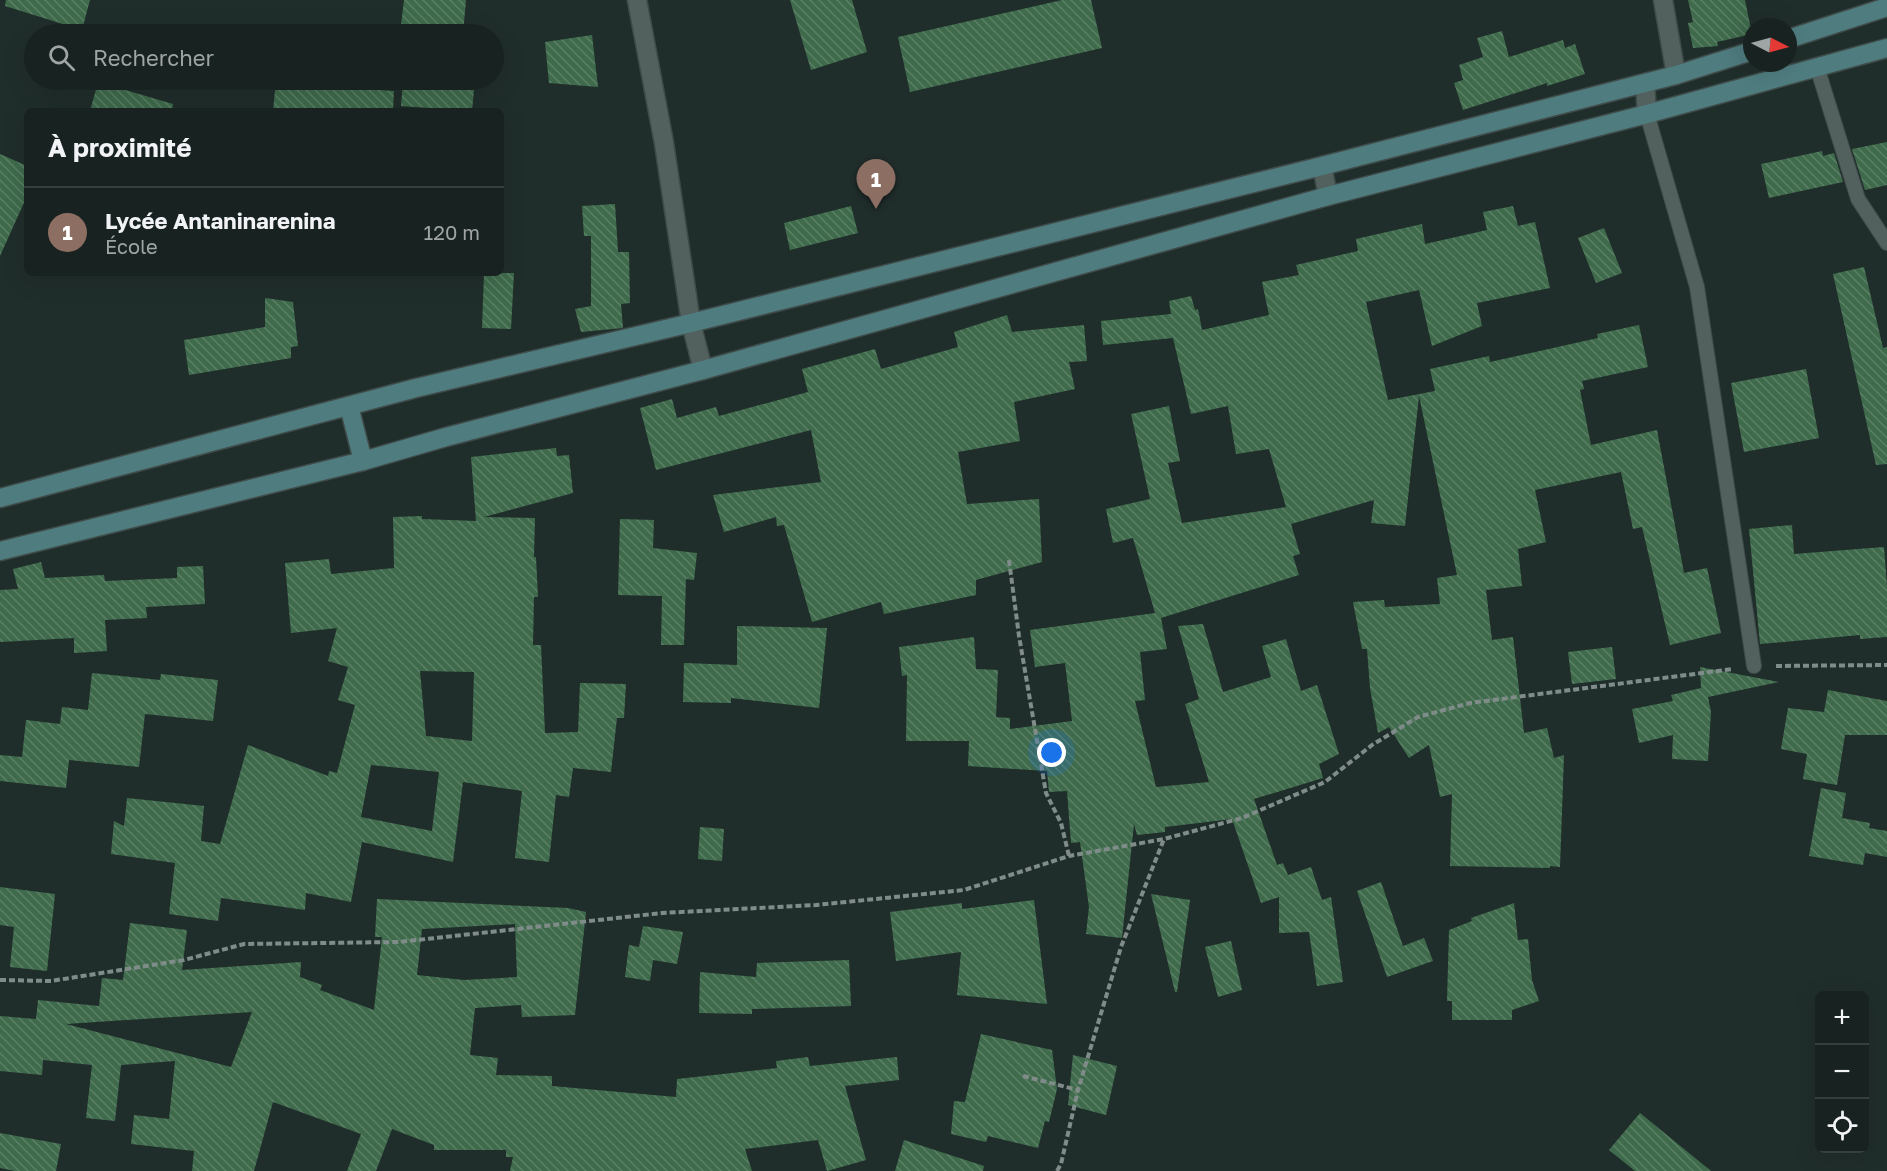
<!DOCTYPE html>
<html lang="fr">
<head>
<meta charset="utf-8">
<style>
  :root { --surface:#182220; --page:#252f2d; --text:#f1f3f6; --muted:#9fa4a5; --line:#363f3e; --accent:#ea580c }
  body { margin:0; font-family:"Golos Text",sans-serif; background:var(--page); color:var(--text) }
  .controls { position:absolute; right:18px; bottom:18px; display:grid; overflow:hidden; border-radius:9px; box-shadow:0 6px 24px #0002 }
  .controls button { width:54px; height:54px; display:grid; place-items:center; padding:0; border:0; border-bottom:2px solid var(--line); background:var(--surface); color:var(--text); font:30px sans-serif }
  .compass { position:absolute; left:1743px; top:18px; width:54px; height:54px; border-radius:50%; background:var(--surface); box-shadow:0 6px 24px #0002; rotate:96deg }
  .you { position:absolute; left:1052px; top:753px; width:21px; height:21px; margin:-15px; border:4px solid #fff; border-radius:50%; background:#1a73e8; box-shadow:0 0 0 9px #1a73e833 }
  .badge { display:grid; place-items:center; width:39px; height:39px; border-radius:50%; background:var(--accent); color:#fff; font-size:20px; font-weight:700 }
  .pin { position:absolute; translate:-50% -50px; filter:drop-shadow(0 2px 3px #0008) }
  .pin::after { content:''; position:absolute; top:32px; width:21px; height:18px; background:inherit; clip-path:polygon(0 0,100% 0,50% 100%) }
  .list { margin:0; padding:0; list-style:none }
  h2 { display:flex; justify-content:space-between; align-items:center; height:78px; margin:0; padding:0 24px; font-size:26px }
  h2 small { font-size:20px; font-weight:400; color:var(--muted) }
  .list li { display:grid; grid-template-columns:39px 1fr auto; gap:18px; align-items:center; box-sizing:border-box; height:90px; padding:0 24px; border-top:2px solid var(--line) }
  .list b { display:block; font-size:22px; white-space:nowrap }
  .list p { margin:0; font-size:20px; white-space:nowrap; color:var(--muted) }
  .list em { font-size:20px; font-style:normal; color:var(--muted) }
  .icon { flex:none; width:33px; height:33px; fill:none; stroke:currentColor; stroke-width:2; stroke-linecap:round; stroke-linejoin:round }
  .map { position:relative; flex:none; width:1887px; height:1171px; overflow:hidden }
  .search { position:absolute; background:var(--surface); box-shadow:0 6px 24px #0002; left:24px; top:24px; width:480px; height:66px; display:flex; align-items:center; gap:15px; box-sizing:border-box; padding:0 21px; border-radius:33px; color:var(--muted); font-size:22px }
  .panel { position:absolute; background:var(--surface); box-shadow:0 6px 24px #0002; left:24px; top:108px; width:480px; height:168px; border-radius:9px }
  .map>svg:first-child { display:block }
  .building { fill:url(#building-back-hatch); fill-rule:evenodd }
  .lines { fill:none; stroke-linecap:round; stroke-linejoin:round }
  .lane-casing { stroke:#3f4b49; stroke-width:16 }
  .street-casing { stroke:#3f4b49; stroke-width:21 }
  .secondary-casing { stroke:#3f4b49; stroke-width:21 }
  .path { stroke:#808c89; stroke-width:4; stroke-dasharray:6 3; stroke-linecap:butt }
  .lane { stroke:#52615e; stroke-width:14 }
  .street { stroke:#52615e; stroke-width:18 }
  .secondary { stroke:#4f7c7f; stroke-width:18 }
</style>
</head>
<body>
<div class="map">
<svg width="1887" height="1171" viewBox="0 0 1887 1171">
  <defs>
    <pattern id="building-back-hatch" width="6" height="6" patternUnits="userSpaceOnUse" patternTransform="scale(1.5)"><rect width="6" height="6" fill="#3f6b4c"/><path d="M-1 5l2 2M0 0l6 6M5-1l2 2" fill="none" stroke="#5a8065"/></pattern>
  </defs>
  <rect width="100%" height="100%" fill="#202e2b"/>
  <!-- building -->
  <g class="building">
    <path d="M6,0H90L82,30L5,6Z"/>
    <path d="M404,0H466L463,34H400Z"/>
    <path d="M790,0H852L867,52L811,70Z"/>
    <path d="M1062,0H1091L1102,48L910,92L898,37Z"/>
    <path d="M1688,0H1745L1752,34L1717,42L1718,46L1693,48L1688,23L1693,22Z"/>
    <path d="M1502,31L1509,57L1563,40L1565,48L1575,44L1585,74L1547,86V83L1463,110L1454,83L1463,80L1459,65L1483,57L1477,38Z"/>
    <path d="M592,35L598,87L549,83L545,42Z"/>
    <path d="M276,80L335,82V87L394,91L393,111H273Z"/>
    <path d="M403,80H475L472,111L401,106Z"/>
    <path d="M98,82L173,104L172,111H90Z"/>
    <path d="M1887,142V185L1865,190L1852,149Z"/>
    <path d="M1822,151L1823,156L1834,153L1843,182L1769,198L1761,164Z"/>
    <path d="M0,154L27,166V196L0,256Z"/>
    <path d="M615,204L618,252H629L630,303L621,304L623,328L581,332L575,309L591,306V236H584L582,206Z"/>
    <path d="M851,206L858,233L790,250L784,223Z"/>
    <path d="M1513,206L1518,226L1535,222L1550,288L1477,303L1482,326L1432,346L1419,290L1366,302L1388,400L1435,391L1430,369L1489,356L1490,362L1598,338L1597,334L1639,325L1648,367L1582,381L1584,389L1580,390L1591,445L1657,430L1684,573L1707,568L1721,633L1670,645L1642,527L1633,529L1621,472L1535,490L1546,542L1518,549L1522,586L1486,590L1492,640L1513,637L1524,733L1547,728L1554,758L1564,755L1560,867L1550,866V868L1450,866L1452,794L1440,797L1429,745L1409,758L1389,727L1378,733L1370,688L1367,649H1362L1353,602L1384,600L1385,607L1440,604L1437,578L1457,575L1419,396L1405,526L1371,523L1374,500L1291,524L1300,554L1293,556L1299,575L1161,618L1167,649L1140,652L1145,700L1135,701L1156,787L1209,782L1185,704L1199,699L1178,626L1203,624L1223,692L1271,677L1262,646L1286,639L1301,691L1317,685L1339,754L1319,764L1323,778L1254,799L1277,865L1283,863L1288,875L1311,867L1322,900L1331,897L1343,982L1317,986L1309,932L1279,933V897L1261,903L1232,819L1165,827V832L1137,835L1134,824L1122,938L1086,934L1089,907L1080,842L1071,843L1067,791L1049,792L1047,771L968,766L969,741H906L907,675L902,676L899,647L974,637L976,669L998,670L996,717L1010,718V729L1072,721L1065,663L1035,667L1030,630L1155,613L1133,538L1113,543L1106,509L1150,499L1131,414L1169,406L1180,461L1168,463L1182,523L1286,507L1269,449L1236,454L1228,406L1191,414L1173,338L1103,345L1101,321L1171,314L1169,301L1191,296L1195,310L1198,309L1202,330L1269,315L1262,282L1299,275L1296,265L1358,251L1356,239L1422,224L1425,244L1487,230L1483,212Z"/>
    <path d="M1604,228L1622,273L1596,283L1578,238Z"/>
    <path d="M1864,267L1883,348L1887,347V464L1876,465L1833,274Z"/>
    <path d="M484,273H514L511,329L482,328Z"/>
    <path d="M265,298L293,302L298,346L291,347V358L189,375L184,340L265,327Z"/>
    <path d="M1007,315L1012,332L1084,325L1087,361L1069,362L1075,389L1014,402L1020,441L958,452L967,504L1039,499L1042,562L976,580V595L884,614L881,602L812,622L784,525L777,526L776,517L724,532L713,495L821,482L811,430L656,470L640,408L672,399L677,418L716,407L719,416L808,392L802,369L875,349L881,369L958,347L954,332Z"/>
    <path d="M1806,369L1819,438L1744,452L1731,383Z"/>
    <path d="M556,448L557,456L569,455L573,493L484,517L535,518L534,557H536L538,597H534L533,645H541L545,733L578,732L580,683L626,684L624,718H617L611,772L573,768L569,797L556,795L549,862L515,858L522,791L463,782L453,862L362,842L351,902L306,893L305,910L221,898L218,921L169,914L175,863L111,854L114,821L124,826L127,798L204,806L201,841L220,844L248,745L328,776L329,771L337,773L355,705L338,700L348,667L328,661L337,628L291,633L285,563L329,559L331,574L394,568L393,517L422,516V519L476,521L471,457ZM420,671L474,672L472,741L426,736ZM371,765L439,772L432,831L361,817Z"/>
    <path d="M620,519L654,520L653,548L697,553L694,580L686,579L684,645H661L662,596L618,595Z"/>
    <path d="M1792,525L1794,554L1884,547L1887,586V637L1860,639V635L1760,644L1749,529Z"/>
    <path d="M41,562L45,578L104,575L105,581L177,578V567L203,566L205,604L146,607L147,618L105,620L107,651L74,653V638L0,642V590L18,589L13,569Z"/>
    <path d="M737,626L827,628L819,708L731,698V703L683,702L684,663L737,665Z"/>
    <path d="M1612,647L1616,679L1572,684L1568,652Z"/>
    <path d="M1700,667L1779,682L1708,697L1711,712L1708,761L1672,759L1673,735L1639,743L1632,709L1673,701L1671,695L1701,688Z"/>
    <path d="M92,673L160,680L161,674L218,680L213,721L145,714L139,767L69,760L66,788L0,781V755L22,757L26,720L60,724L62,707L88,710Z"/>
    <path d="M1828,690L1887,701V735H1845L1837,785L1803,779L1807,754L1781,749L1788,708L1824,712Z"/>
    <path d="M1821,788L1846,793L1842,818L1870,823L1869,828L1887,831V857L1865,853L1863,865L1809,856Z"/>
    <path d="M700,827L724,829L722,861L698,859Z"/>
    <path d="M1381,882L1403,946L1424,938L1433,961L1387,977L1357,891Z"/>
    <path d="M0,887L55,894L47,971L10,967L14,927L0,925Z"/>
    <path d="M1151,894L1190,900L1177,992H1175Z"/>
    <path d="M377,899L568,908L586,912L575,1015L522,1017L521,1005L475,1008L470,1055L498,1058L496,1075L552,1076V1086L676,1097L677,1079L777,1068L776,1061L808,1057L810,1066L897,1057L899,1080L845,1086L866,1160L827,1171L818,1140L745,1149L752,1171H510L513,1157H506V1150H434V1145L392,1129L376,1171H347L361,1134L273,1102L254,1171H192L194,1151L131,1144L134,1115L169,1119L175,1061L121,1065L115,1121L86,1118L92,1065L43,1060L42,1075L0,1071V1016L36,1019L38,1000L99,1006L102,978L123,980L130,923L187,930L182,970L301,962L300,977L322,985L320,990L374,1010L382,937H375ZM515,924L517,977L464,980L417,975L422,929ZM252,1012L231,1067L66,1024L111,1021Z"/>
    <path d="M1034,900L1047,1004L957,995L961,952L896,961L890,912L962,903V909Z"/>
    <path d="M1514,903L1518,940L1528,939L1532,980L1539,1001L1512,1010V1020H1452V1001H1447L1449,930L1472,921L1471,918Z"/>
    <path d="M643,926L683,932L677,964L653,960L650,981L625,977L629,945L639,947Z"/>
    <path d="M1231,941L1242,990L1218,997L1205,947Z"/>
    <path d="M849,960L851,1006L752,1009V1014L699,1013L700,972L756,977L757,963Z"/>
    <path d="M981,1034L1052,1050L1057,1089L1049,1122L1045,1121L1038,1148L988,1136L986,1142L951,1134L954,1101L965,1102Z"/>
    <path d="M1073,1055L1117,1066L1106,1115L1068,1105Z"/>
    <path d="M1640,1113L1711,1171H1635L1609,1150Z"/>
    <path d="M0,1133L61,1144L56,1171H15L0,1168Z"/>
    <path d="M904,1140L984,1166L983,1171H895Z"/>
  </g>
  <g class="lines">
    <defs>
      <g id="lane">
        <path d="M1817,67L1858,199L1887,243"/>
        <path d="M1647,114L1697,287L1754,666"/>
      </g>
      <g id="street">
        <path d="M637,0L664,143L691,323L703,370"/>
        <path d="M1663,0L1676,75"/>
        <path d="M1645,83L1647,114"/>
        <path d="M1322,166L1328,196"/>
      </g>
      <g id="secondary">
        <path d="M1788,39L1887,7"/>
        <path d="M349,406L363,461"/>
        <path d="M0,498L416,388L691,323L1322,166L1676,75L1752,51"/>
        <path d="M0,551L363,461L446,437L703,370L1328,196L1647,114L1887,48"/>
      </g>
    </defs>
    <!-- lane casing -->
    <use href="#lane" class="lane-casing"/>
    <!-- street casing -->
    <use href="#street" class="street-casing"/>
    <!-- secondary casing -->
    <use href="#secondary" class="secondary-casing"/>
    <!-- path -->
    <g class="path">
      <path d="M1009,560L1019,636L1046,793L1061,823L1069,856"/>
      <path d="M1776,666L1887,665"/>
      <path d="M0,980L51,981L184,960L244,944L399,942L662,913L816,905L964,890L1069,856L1164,839L1242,818L1325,782L1372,745L1418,717L1470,703L1733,669"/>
      <path d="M1023,1076L1078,1090"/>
      <path d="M1057,1171L1061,1164L1078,1090L1121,947L1164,839"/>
    </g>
    <!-- lane -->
    <use href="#lane" class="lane"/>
    <!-- street -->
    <use href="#street" class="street"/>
    <!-- secondary -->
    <use href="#secondary" class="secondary"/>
  </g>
</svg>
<div class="controls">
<button>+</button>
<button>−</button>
<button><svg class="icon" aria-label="locate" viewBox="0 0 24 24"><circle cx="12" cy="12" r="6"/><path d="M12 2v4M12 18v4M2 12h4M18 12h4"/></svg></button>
</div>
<svg class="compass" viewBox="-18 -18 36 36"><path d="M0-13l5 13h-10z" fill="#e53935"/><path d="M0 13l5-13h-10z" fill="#9fa4a5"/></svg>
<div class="you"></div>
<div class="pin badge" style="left:876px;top:209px;background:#8d6e63">1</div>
<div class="search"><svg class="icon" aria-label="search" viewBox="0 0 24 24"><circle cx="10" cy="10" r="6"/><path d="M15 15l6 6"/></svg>Rechercher</div>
<section class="panel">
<h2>À proximité<small></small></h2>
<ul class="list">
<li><span class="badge" style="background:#8d6e63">1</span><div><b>Lycée Antaninarenina</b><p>École</p></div><em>120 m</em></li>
</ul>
</section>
</div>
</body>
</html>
